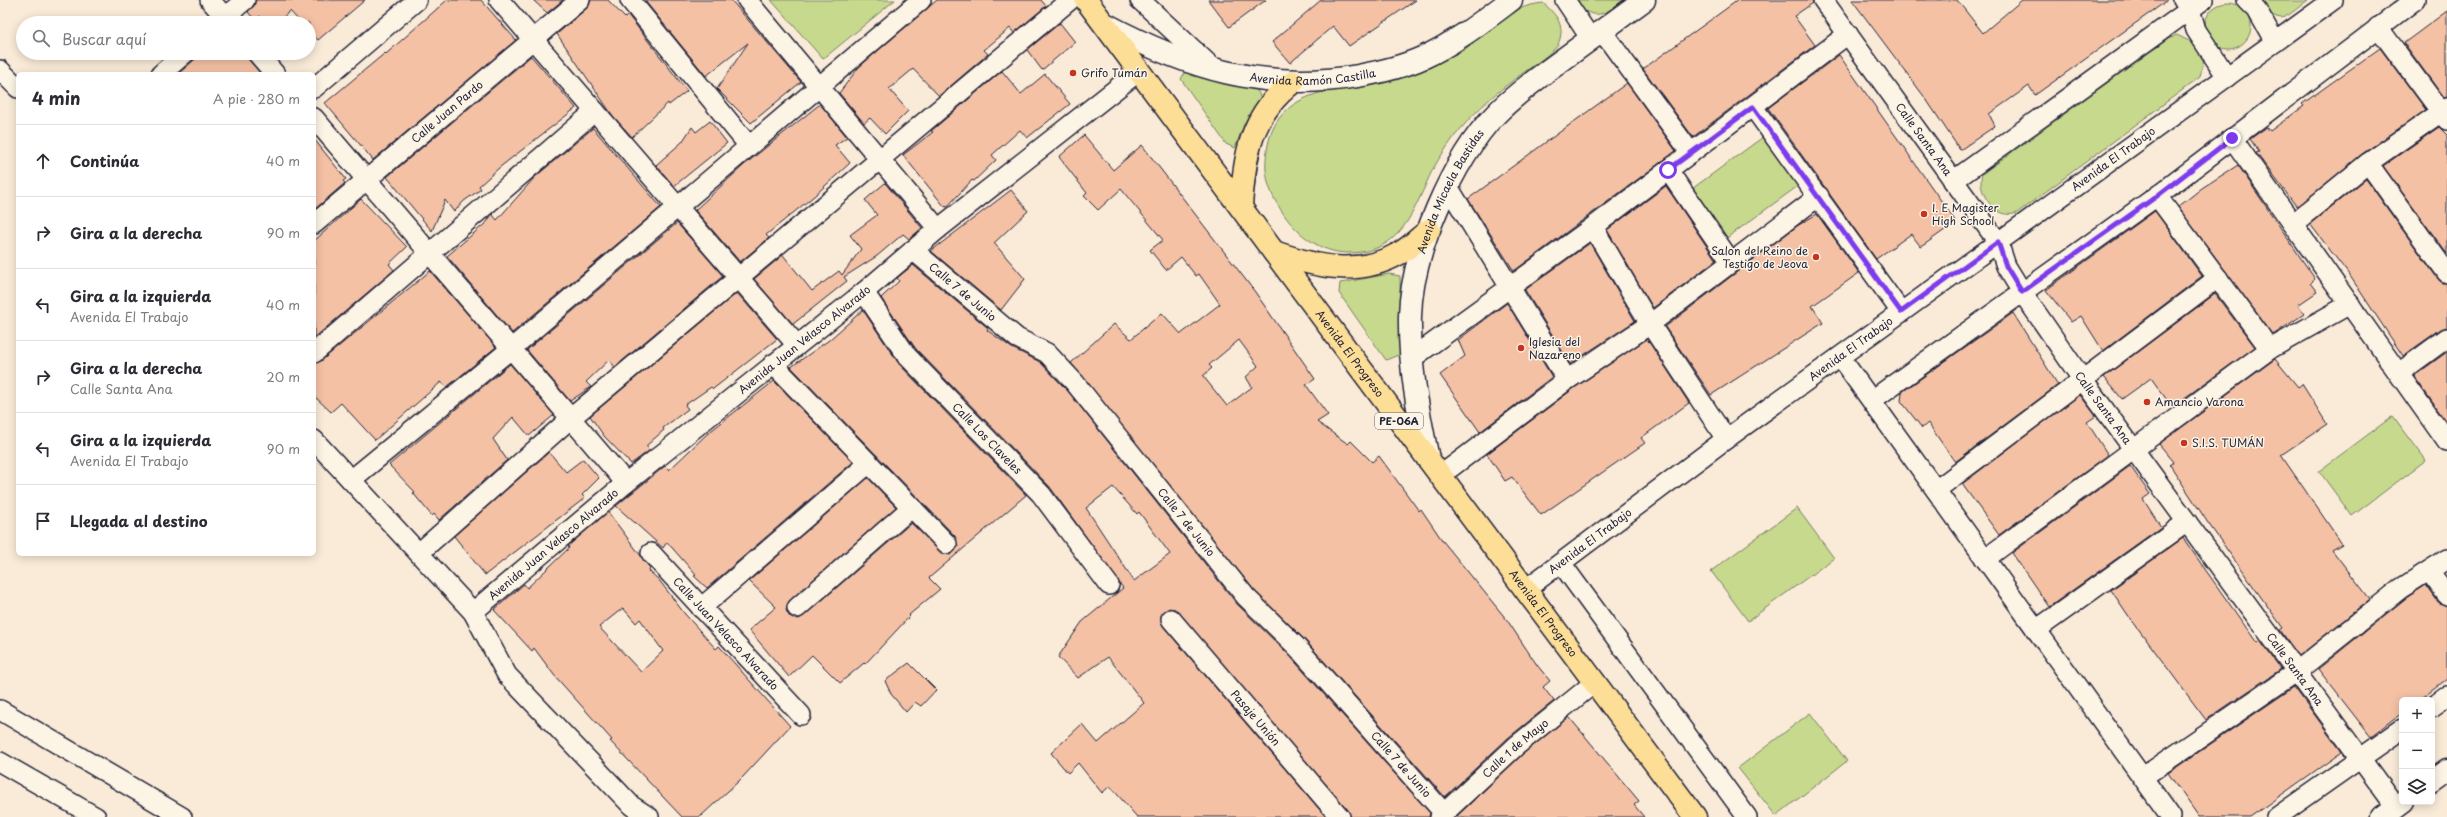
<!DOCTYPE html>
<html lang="es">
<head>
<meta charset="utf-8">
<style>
  :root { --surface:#fff; --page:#f2f2f3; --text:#2b2b33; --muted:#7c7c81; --line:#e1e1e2 }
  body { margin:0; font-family:"Playpen Sans",sans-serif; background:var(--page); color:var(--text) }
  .controls { position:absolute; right:12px; bottom:12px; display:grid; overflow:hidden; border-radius:6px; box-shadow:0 2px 10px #0003 }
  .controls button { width:36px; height:36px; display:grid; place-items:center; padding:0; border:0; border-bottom:1px solid var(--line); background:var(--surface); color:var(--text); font:20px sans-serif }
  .stop { position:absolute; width:12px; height:12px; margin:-9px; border:3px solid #7c3aed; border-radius:50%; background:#fff }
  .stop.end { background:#7c3aed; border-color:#fff; box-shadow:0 1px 4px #0008 }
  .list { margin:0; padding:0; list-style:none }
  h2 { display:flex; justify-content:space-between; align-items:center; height:52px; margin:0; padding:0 16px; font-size:17px }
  h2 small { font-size:13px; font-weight:400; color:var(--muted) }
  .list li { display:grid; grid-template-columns:26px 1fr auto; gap:12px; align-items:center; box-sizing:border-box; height:72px; padding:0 16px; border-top:1px solid var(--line) }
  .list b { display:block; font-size:15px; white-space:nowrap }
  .list p { margin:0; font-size:13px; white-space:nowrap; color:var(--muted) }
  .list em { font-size:13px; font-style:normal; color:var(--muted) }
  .icon { flex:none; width:22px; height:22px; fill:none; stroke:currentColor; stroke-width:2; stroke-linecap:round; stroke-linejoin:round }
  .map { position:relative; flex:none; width:2447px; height:817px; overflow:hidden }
  .search { position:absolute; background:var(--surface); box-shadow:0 2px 10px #0003; left:16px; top:16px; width:300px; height:44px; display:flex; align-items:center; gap:10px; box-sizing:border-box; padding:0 14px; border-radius:22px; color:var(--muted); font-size:15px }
  .panel { position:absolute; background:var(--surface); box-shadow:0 2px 10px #0003; left:16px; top:72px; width:300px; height:484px; border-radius:6px }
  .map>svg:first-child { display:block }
  .green { fill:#c7d98d; stroke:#747e64 }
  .building { fill:#f4c1a5; stroke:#22223b; fill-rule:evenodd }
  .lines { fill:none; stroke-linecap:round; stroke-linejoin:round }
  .minor-casing { stroke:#22223b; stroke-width:22 }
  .tertiary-casing { stroke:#22223b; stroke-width:25 }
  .secondary-casing { stroke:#22223b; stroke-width:25 }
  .trunk-casing { stroke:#22223b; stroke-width:25 }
  .minor { stroke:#fcf5e5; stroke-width:19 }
  .tertiary { stroke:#fcf5e5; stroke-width:22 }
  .secondary { stroke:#fcf5e5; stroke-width:22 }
  .trunk { stroke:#fdde96; stroke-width:22 }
  .route { stroke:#7c3aed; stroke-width:5 }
  .poi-dot { fill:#c8321e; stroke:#fcf5e5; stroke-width:1.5 }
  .labels { text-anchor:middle; stroke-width:3; stroke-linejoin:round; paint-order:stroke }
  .shield { fill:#fcf5e5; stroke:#63616e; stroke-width:1 }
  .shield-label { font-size:10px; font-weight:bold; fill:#22223b }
  .poi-label { font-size:11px; fill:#22223b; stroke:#fcf5e5; text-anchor:start }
  .street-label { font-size:11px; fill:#22223b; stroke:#fcf5e5 }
</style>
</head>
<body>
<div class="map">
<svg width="2447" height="817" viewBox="0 0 2447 817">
  <rect width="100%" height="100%" fill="#faebd8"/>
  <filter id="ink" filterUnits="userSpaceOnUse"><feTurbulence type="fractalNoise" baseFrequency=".025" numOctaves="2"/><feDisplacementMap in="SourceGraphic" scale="8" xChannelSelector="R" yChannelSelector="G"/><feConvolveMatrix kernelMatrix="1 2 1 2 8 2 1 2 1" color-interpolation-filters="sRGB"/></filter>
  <g filter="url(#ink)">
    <!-- green -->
    <g class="green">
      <path d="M771,0H895L823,59Z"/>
      <path d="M1571,0H1624C1601,17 1594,21 1571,0Z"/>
      <path d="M2257,0H2308C2282,20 2281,27 2257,0Z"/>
      <circle cx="2228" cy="26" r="23"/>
      <path d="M1543,3C1557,15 1567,27 1557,46C1552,54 1520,74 1511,82C1490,97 1470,117 1454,137C1447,147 1439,158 1433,169C1413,209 1404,253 1348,253C1320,253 1295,233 1281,210C1269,192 1263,173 1267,151C1275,88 1337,90 1385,81C1400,78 1418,72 1433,66C1444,60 1459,54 1469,46C1495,25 1508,7 1543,3Z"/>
      <path d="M2177,35L2193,43L2204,58L2200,77L2017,213C1997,221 1976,193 1982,174L2169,38Z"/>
      <path d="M1186,70L1257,90L1261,98L1245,122L1235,148L1226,144L1181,79Z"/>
      <path d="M1763,137L1798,186L1724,240L1689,191Z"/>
      <path d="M1389,274L1400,276L1401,354L1386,360L1339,293L1340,283Z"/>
      <path d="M2393,416L2426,460L2352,516L2319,471Z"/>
      <path d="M1797,508L1834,558L1748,621L1711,571Z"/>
      <path d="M1810,713L1847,761L1776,816L1738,768Z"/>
    </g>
    <!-- building -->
    <g class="building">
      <path d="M256,0H365L318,40L309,32V23H301L290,11L277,23H265L260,16L255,20L248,12Z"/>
      <path d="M447,0H481L516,40L373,160L325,103L385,53L386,54Z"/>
      <path d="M533,0H563L547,13Z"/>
      <path d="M591,0H608L625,18L628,15L687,91L669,105L668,103L632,137L613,116L557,34L587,8Z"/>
      <path d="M646,0H731L801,82L751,123L717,89L748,43L706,76L645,1Z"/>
      <path d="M937,0H1041L1046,6L1014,33L1010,28L984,50L988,54L939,96L913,69L889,89L908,111L885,134L870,118L864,123L839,93L859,67Z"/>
      <path d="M1208,0H1266L1229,27Z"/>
      <path d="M1321,0H1416L1349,46L1333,26L1290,63L1272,42Z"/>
      <path d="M1738,0H1812L1813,3L1794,16L1815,45L1693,137L1643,69Z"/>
      <path d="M1852,0H1957L1983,33L2022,0H2168L2035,95L2029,86L1989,114L1995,126L1960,150L1926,99Z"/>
      <path d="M2447,11V97L2444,98L2404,43Z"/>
      <path d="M1060,23L1075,42L1042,70L1027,50Z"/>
      <path d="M2380,48L2426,110L2362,154L2297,207L2256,153L2259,152L2250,139L2267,127L2270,131L2304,106L2302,104Z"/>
      <path d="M202,53H246L249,60L261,74H178Z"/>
      <path d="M1839,55L1956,222L1921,247L1911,234L1876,259L1768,108Z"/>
      <path d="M531,56L576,108L500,167L479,186L481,189L464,201L454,212L445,200L432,231L387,177Z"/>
      <path d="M1002,71L1021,94L1045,74L1070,104L1027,138L1020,130L992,155L996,160L974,181L972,180L947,207L944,206L903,155L933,132L931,131Z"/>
      <path d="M1627,83L1676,151L1514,271L1468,199Z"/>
      <path d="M820,104L847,137L835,145L850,163L814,196L766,235L769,238L740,262L695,210L744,165Z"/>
      <path d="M710,121L727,143L674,186L656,165L682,142L692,127L696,132Z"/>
      <path d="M2439,127L2447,135V254L2383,166Z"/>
      <path d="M593,128L661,207L512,333L447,256L487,222L492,214L497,220L535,177Z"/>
      <path d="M1084,135L1113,170L1142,145L1255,292L1315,379L1306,385L1328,415L1317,422L1348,444L1351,441L1372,462L1379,456L1419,511L1421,509L1442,540L1507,620L1537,665L1550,681L1543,687L1554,701L1508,738L1445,797L1304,639L1254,590L1071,363L1114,324L1131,339L1162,313L1181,334L1220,304L1199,274L1196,276L1181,257L1166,270L1150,250L1163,240L1121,189L1098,210L1084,196L1087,193L1059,157ZM1239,340L1258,366L1246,377L1252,387L1227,406L1203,376L1212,368L1209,365Z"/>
      <path d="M314,139L346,179L343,181L345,183L314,210Z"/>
      <path d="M2238,165L2315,279L2310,283L2317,292L2298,305L2304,314L2273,335L2178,207L2202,188Z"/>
      <path d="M2366,179L2438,279L2447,284V327L2441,329L2403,356L2350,276L2310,224Z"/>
      <path d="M885,183L922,228L909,239L903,234L877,256L844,277L847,281L793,324L754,279L783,255L812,291L839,271L842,275L861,249L850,235L877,215L865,200Z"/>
      <path d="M1666,186L1716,260L1653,308L1607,230Z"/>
      <path d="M1011,190L1028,211L994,243L1025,279L1001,310L931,251Z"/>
      <path d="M361,199L407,247L389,264L394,270L314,338V241Z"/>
      <path d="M2155,211L2202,276L2103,351L2081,316L2071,322L2046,290Z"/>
      <path d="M1817,214L1859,273L1812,306L1823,323L1711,395L1665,327L1797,226Z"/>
      <path d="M677,223L723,276L615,367L609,360L586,382L591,387L570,401L527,350Z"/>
      <path d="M1590,243L1635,321L1570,364L1525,290Z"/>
      <path d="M913,265L988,328L987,330L1012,348L1040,362L1067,390L1237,604L1288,654L1430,813L1429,817H1351L1348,810L1174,609L1169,608L1161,615L1163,626L1326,817H1137L1110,786L1102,793L1078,763L1068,773L1051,753L1082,724L1098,743L1144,703L1108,657L1078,678L1058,657L1082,622L1123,588L1050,487L916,349L881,298L899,281L897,278ZM1113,487L1137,514L1139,512L1170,554L1134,581L1086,508Z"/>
      <path d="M430,271L496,347L447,387L441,382L375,440L341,403L331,412L314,396V364L321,361Z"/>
      <path d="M737,293L777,339L713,389L711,387L685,405L688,409L663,428L664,430L646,446L650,450L631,464L604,436L590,416Z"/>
      <path d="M2215,294L2255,347L2172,407L2151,378L2122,399L2104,377Z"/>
      <path d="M1507,303L1552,377L1480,432L1440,375L1465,356L1458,340Z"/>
      <path d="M863,310L899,364L1026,495L929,578L940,589L909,615L910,616L865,664L864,663L840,683L812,655L789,677L749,630L776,607L749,581L868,478L896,507L790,600L786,610L789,616L799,619L804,616L911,523L944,554L950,555L958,547L955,536L791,367L829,340Z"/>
      <path d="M2013,313L2058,385L1955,462L1928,423L1922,428L1901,401L1902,392Z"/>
      <path d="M1647,339L1689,403L1641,438L1645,443L1541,515L1512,477L1505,481L1487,454L1573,389Z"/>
      <path d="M2447,352V423L2414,376Z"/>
      <path d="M2275,359L2298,387L2302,384L2327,424L2281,455L2342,544L2332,550L2370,599L2299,656L2280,630L2283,628L2208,523L2170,465L2174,462L2159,444Z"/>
      <path d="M510,364L554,415L529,436L513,417L493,439L507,460L439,520L434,514L432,516L413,493L415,492L389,465Z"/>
      <path d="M774,381L853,462L707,588L694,576L696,575L667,542L663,548L616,506L665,466L669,470L707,434Z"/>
      <path d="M2080,395L2096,416L2087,422L2108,455L1999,535L1962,484Z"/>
      <path d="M549,452L566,472L583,459L599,478L582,495L585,498L485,575L454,536Z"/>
      <path d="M2130,466L2150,494L2143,499L2161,527L2049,607L2012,553Z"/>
      <path d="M608,512L650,568L649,571L659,580L684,613L716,649L719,646L790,726L741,779L700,817H682L610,741L612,740L554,675L534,648L532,651L494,610L524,584L527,588L569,548L568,546ZM623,608L636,623L640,619L663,651L641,672L599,627Z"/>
      <path d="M2183,538L2257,643L2260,641L2281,669L2206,720L2128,615L2111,590Z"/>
      <path d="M2426,585L2438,602L2447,606V679L2419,700H2402V713L2371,737L2318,669L2406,598Z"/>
      <path d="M909,663L936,690L921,706L915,702L906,712L891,694L885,681Z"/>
      <path d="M2294,687L2342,752L2250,817H2199L2168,773Z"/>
      <path d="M1569,717L1639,801L1634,805L1644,817H1456L1523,754Z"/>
    </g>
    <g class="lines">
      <defs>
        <g id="minor">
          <path d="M210,0L230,23"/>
          <path d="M499,0L796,344"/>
          <path d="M630,0L749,146"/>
          <path d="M747,0L938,229"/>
          <path d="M1140,0L1214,69"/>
          <path d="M1565,0L1591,39"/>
          <path id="s1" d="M1823,0L1998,242L2006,266L2022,292L2082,379L2396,807"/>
          <path d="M2183,0L2190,9L2196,30L2227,77"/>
          <path d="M2247,0L2257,10L2275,42"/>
          <path d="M218,23L245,0"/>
          <path d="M2378,27L2447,120"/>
          <path d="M1602,31L1691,153"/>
          <path d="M257,53L275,74"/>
          <path d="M0,70L18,88"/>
          <path d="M161,74L185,53"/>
          <path d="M314,88L417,0"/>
          <path d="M1753,107L1901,312"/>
          <path d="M314,118L626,483"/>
          <path d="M2232,138L2447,442"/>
          <path d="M2368,163L2447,273"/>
          <path d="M1668,170L1731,262"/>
          <path d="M1953,181L2203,0"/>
          <path d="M1447,185L1567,380"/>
          <path d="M2157,196L2270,349"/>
          <path d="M2294,223L2368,163L2447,108"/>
          <path id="s2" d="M314,224L580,0"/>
          <path d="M1593,227L1650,324L1726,439"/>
          <path id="s3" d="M913,250L1017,338L1047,353L1075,383L1246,597L1296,646L1444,813"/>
          <path id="s4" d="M864,292L907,356L1041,494L1109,585"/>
          <path d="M314,353L595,111"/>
          <path d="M1840,357L2171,817"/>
          <path d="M1411,359L1593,227L1848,34"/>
          <path d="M773,364L947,544"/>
          <path d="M2399,373L2447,338"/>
          <path d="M1872,400L2157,196L2415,0"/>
          <path d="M314,440L473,612L507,675L632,806L649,817"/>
          <path d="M1441,475L1567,380L1650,324L1819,196"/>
          <path d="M351,480L512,348L921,0"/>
          <path d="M1936,490L2218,278"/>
          <path d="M420,552L571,418L1070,0"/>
          <path id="s5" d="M651,553L801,715"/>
          <path d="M1985,559L2270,349L2350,304"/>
          <path d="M1561,563L1747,817"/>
          <path d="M2429,571L2447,595"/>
          <path id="s6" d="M1526,589L1726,439L2333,0"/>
          <path d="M701,608L869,463"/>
          <path d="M797,608L912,507"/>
          <path id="s7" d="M473,612L626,483L864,292L938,229L1139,71"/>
          <path id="s8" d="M1171,619L1340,817"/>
          <path d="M2036,630L2187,522"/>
          <path d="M2432,707L2447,696"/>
          <path d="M0,710L182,817"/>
          <path d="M0,762L96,817"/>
          <path d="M2143,777L2296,672L2400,589L2447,559"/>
          <path id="s9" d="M1440,817L1516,746L1594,683"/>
          <path d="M2277,817L2402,729"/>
        </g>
        <g id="tertiary">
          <path d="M2432,781L2447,770"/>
          <path d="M2383,817L2403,802"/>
        </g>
        <g id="secondary">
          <path id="s10" d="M1105,24C1187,68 1265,92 1358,76C1380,72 1402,67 1422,58C1455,43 1483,21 1511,0"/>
          <path id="s11" d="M1428,459C1418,411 1409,365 1410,316C1411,255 1453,157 1496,114C1513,96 1534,81 1554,66C1584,44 1614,22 1644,0"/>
        </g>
        <g id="trunk">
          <path id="s12" d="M1086,0L1695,817"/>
          <path d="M1241,205C1245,155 1250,115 1293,82"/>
          <path d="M1274,252C1317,267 1359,277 1400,253C1411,247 1420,237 1429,230"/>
        </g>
      </defs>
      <!-- minor casing -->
      <use href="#minor" class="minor-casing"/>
      <!-- tertiary casing -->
      <use href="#tertiary" class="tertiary-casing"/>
      <!-- secondary casing -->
      <use href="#secondary" class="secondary-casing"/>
      <!-- trunk casing -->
      <use href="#trunk" class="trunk-casing"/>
      <!-- minor -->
      <use href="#minor" class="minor"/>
      <!-- tertiary -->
      <use href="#tertiary" class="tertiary"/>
      <!-- secondary -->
      <use href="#secondary" class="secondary"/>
      <!-- trunk -->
      <use href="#trunk" class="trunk"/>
    </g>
  </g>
  <g class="lines" filter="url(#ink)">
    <!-- route -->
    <path class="route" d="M1668,170L1753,107L1901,312L1998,242L2006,266L2022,292L2157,196L2232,138"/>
  </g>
  <!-- markers -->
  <g class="poi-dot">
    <circle cx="1073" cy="73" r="4"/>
    <circle cx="1924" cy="214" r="4"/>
    <circle cx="1816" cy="257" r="4"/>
    <circle cx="1521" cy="348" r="4"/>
    <circle cx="2147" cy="402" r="4"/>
    <circle cx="2184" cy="443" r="4"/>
  </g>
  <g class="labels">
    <!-- shield labels -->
    <rect class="shield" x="1375" y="413" width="48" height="16" rx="3"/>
    <g class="shield-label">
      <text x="1399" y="425">PE-06A</text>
    </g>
    <!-- poi labels -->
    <g class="poi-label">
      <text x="1081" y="77">Grifo Tumán</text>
      <text x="1932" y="212">I. E Magister<tspan x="1932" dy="13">High School</tspan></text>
      <text x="1808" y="255" text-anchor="end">Salon del Reino de<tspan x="1808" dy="13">Testigo de Jeova</tspan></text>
      <text x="1529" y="346">Iglesia del<tspan x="1529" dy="13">Nazareno</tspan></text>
      <text x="2155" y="406">Amancio Varona</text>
      <text x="2192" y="447">S.I.S. TUMÁN</text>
    </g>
    <!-- street labels -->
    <g class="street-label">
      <text dy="4" stroke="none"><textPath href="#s10" startOffset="218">Avenida Ramón Castilla</textPath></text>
      <text dy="4" stroke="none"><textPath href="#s2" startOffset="174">Calle Juan Pardo</textPath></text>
      <text dy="4" stroke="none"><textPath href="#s1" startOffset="172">Calle Santa Ana</textPath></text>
      <text dy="4" stroke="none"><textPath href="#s6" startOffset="728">Avenida El Trabajo</textPath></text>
      <text dy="4" stroke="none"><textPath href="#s11" startOffset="277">Avenida Micaela Bastidas</textPath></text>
      <text dy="4" stroke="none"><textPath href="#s3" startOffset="65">Calle 7 de Junio</textPath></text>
      <text dy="4" stroke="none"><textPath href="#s7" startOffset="429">Avenida Juan Velasco Alvarado</textPath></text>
      <text dy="4" stroke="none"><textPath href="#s6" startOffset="404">Avenida El Trabajo</textPath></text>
      <text dy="4" stroke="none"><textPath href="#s12" startOffset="441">Avenida El Progreso</textPath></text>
      <text dy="4" stroke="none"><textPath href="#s1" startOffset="496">Calle Santa Ana</textPath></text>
      <text dy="4" stroke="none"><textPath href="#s4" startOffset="192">Calle Los Claveles</textPath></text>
      <text dy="4" stroke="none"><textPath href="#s3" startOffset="389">Calle 7 de Junio</textPath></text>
      <text dy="4" stroke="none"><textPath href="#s6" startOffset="80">Avenida El Trabajo</textPath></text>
      <text dy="4" stroke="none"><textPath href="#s7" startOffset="105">Avenida Juan Velasco Alvarado</textPath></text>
      <text dy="4" stroke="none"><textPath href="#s12" startOffset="765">Avenida El Progreso</textPath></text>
      <text dy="4" stroke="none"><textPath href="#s5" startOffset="110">Calle Juan Velasco Alvarado</textPath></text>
      <text dy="4" stroke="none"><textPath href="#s1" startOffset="820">Calle Santa Ana</textPath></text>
      <text dy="4" stroke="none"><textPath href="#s8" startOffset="130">Pasaje Unión</textPath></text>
      <text dy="4" stroke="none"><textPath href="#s9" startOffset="102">Calle 1 de Mayo</textPath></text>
      <text dy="4" stroke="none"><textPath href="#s3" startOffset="713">Calle 7 de Junio</textPath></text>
    </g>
  </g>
</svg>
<div class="controls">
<button>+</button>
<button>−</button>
<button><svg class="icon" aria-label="layers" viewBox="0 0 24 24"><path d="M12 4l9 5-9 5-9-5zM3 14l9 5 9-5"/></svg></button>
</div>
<div class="stop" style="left:1668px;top:170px"></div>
<div class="stop end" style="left:2232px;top:138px"></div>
<div class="search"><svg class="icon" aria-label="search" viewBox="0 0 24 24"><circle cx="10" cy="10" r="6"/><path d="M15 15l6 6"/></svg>Buscar aquí</div>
<section class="panel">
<h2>4 min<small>A pie · 280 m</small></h2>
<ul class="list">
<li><svg class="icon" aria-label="ahead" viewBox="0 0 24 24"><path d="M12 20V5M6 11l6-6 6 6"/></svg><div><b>Continúa</b></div><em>40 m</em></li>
<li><svg class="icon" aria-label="right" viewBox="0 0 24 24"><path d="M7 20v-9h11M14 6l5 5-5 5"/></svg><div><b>Gira a la derecha</b></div><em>90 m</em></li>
<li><svg class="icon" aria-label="left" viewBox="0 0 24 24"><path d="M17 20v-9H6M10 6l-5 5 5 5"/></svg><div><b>Gira a la izquierda</b><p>Avenida El Trabajo</p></div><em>40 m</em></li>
<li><svg class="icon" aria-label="right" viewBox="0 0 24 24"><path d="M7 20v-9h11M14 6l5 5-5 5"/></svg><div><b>Gira a la derecha</b><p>Calle Santa Ana</p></div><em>20 m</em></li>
<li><svg class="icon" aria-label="left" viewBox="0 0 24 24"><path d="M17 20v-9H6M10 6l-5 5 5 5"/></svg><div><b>Gira a la izquierda</b><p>Avenida El Trabajo</p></div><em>90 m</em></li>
<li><svg class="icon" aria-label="arrive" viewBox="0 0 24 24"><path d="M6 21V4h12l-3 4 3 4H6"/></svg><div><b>Llegada al destino</b></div></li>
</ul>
</section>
</div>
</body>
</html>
